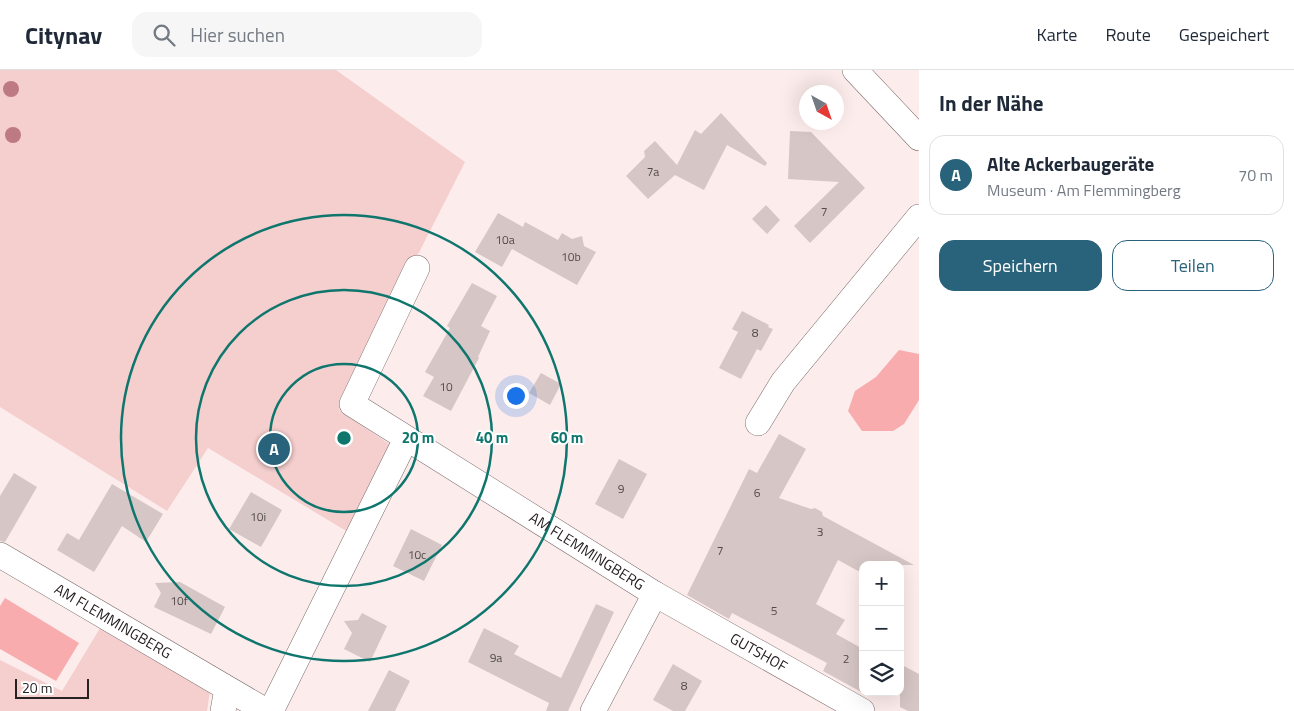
<!DOCTYPE html>
<html lang="de">
<head>
<meta charset="utf-8">
<style>
  :root { --surface:#fff; --page:#f6f6f7; --text:#1f2937; --muted:#747a83; --line:#e0e1e3; --accent:#28637b }
  body { margin:0; font-family:"Titillium Web",sans-serif; background:var(--page); color:var(--text) }
  .controls { position:absolute; right:15px; bottom:15px; display:grid; overflow:hidden; border-radius:10px; box-shadow:0 5px 20px #0002 }
  .controls button { width:45px; height:45px; display:grid; place-items:center; padding:0; border:0; border-bottom:1px solid var(--line); background:var(--surface); color:var(--text); font:25px sans-serif }
  .compass { position:absolute; left:799px; top:15px; width:45px; height:45px; border-radius:50%; background:var(--surface); box-shadow:0 5px 20px #0002; rotate:140deg }
  .scale { position:absolute; left:15px; bottom:12px; width:74px; box-sizing:border-box; padding-left:5px; border:2px solid #272121; border-top:0; font-size:14px; line-height:18px; white-space:nowrap; color:#272121; -webkit-text-stroke:4px #fff; paint-order:stroke }
  .you { position:absolute; left:515px; top:325px; width:18px; height:18px; margin:-12px; border:4px solid #fff; border-radius:50%; background:#1a73e8; box-shadow:0 0 0 8px #1a73e833 }
  .badge { display:grid; place-items:center; width:32px; height:32px; border-radius:50%; background:var(--accent); color:#fff; font-size:16px; font-weight:700 }
  .pin { position:absolute; translate:-50% -50%; border:2px solid #fff; box-shadow:0 1px 5px #0006 }
  .list { margin:0; padding:0; list-style:none }
  h2 { display:flex; justify-content:space-between; align-items:center; height:65px; margin:0; padding:0 20px; font-size:21px }
  h2 small { font-size:16px; font-weight:400; color:var(--muted) }
  .list li { display:grid; grid-template-columns:32px 1fr auto; gap:15px; align-items:center; box-sizing:border-box; height:80px; margin:0 10px 10px; padding:0 10px; border:1px solid var(--line); border-radius:15px }
  .list b { display:block; font-size:19px; white-space:nowrap }
  .list p { margin:0; font-size:16px; white-space:nowrap; color:var(--muted) }
  .list em { font-size:16px; font-style:normal; color:var(--muted) }
  .actions { display:flex; gap:10px; padding:15px 20px }
  .actions a { flex:1; padding:11px 0; border:1px solid var(--accent); border-radius:15px; text-align:center; font-size:18px; color:var(--accent) }
  .actions .main { background:var(--accent); color:#fff }
  .icon { flex:none; width:28px; height:28px; fill:none; stroke:currentColor; stroke-width:2; stroke-linecap:round; stroke-linejoin:round }
  .map { position:relative; flex:none; width:919px; height:641px; overflow:hidden }
  header { display:flex; align-items:center; gap:30px; box-sizing:border-box; height:70px; padding:0 25px; background:var(--surface); border-bottom:1px solid var(--line) }
  header strong { font-size:24px }
  nav { display:flex; gap:28px; margin-inline-start:auto; font-size:18px }
  .search { width:350px; height:45px; background:var(--page); display:flex; align-items:center; gap:12px; box-sizing:border-box; padding:0 18px; border-radius:15px; color:var(--muted); font-size:19px }
  main { display:flex }
  aside { flex:1; background:var(--surface) }
  .map>svg:first-child { display:block }
  .green { fill:#f5cece }
  .water { fill:#f8acad }
  .building { fill:#d6c6c6 }
  .lines { fill:none; stroke-linecap:round; stroke-linejoin:round }
  .street-casing { stroke:#7a6c6c; stroke-width:26 }
  .street { stroke:#fff; stroke-width:25 }
  .tree { fill:#bd7a82 }
  .ring { fill:none; stroke:#0f766e; stroke-width:2.5 }
  .labels { text-anchor:middle; stroke-width:4; stroke-linejoin:round; paint-order:stroke }
  .number-label { font-size:12px; fill:#534a4a }
  .street-label { font-size:15px; fill:#272121; stroke:#fff }
  .centre { fill:#0f766e; stroke:#fff; stroke-width:2.5 }
  .ring-label { font-size:15px; text-anchor:middle; font-weight:bold; fill:#0f766e; stroke:#fff; stroke-width:4; stroke-linejoin:round; paint-order:stroke }
</style>
</head>
<body>
<header>
<strong>Citynav</strong>
<div class="search"><svg class="icon" aria-label="search" viewBox="0 0 24 24"><circle cx="10" cy="10" r="6"/><path d="M15 15l6 6"/></svg>Hier suchen</div>
<nav><a>Karte</a><a>Route</a><a>Gespeichert</a></nav>
</header>
<main>
<div class="map">
<svg width="919" height="641" viewBox="0 0 919 641">
  <rect width="100%" height="100%" fill="#fdecec"/>
  <!-- green -->
  <g class="green">
    <path d="M0,0H336L465,92L339,340L389,374L390,385L348,462L208,378L167,441L0,337Z"/>
    <path d="M102,555L210,621L207,641H0V590L62,621Z"/>
  </g>
  <!-- water -->
  <g class="water">
    <path d="M899,280L919,284V330L904,354L893,361H862L848,341L855,321L876,307Z"/>
    <path d="M5,528L79,573L56,611L0,579V536Z"/>
  </g>
  <!-- building -->
  <g class="building">
    <path d="M721,43L767,93L765,96L727,75L704,120L675,105L648,129L626,106L645,87L644,81L655,71L677,95L695,60L701,64Z"/>
    <path d="M790,61L811,62L865,118L810,173L794,156L839,112L788,109Z"/>
    <path d="M766,135L780,150L767,164L752,149Z"/>
    <path d="M498,143L523,157L525,152L558,170L562,163L572,169L582,166L584,176L596,182L577,215L512,179L502,197L475,182Z"/>
    <path d="M472,213L497,226L481,256L490,261L478,287L479,288L451,341L423,326L434,307L425,302L450,258L447,256Z"/>
    <path d="M742,241L769,255L768,257L773,259L761,281L757,279L741,309L719,298L738,262L732,259Z"/>
    <path d="M541,303L561,314L550,335L529,323Z"/>
    <path d="M779,364L806,379L779,428L811,439L815,438L822,442L823,446L914,495H863L860,502L838,490L816,534L845,550L836,564L863,579V623L823,601L827,593L732,543L729,549L687,525L749,399L757,403Z"/>
    <path d="M619,389L647,404L623,449L595,434Z"/>
    <path d="M14,403L37,417L5,472L0,471V426Z"/>
    <path d="M112,414L163,444L146,472L122,456L94,502L57,480L67,463L79,470Z"/>
    <path d="M251,422L282,440L261,477L229,459Z"/>
    <path d="M411,459L442,475L424,511L393,496Z"/>
    <path d="M180,512L225,537L211,564L154,537L161,523L155,513Z"/>
    <path d="M596,534L614,542L568,641H546L549,633L468,592L484,558L519,576L514,584L561,608Z"/>
    <path d="M362,543L387,556L370,592L344,579L352,563L344,551L358,550Z"/>
    <path d="M673,594L702,611L685,641H673L653,630Z"/>
    <path d="M900,594L919,604V641H908L900,637Z"/>
    <path d="M389,600L410,611L395,641H368Z"/>
  </g>
  <g class="lines">
    <defs>
      <g id="street">
        <path d="M855,0L919,68"/>
        <path id="s1" d="M417,198L352,334L655,524L593,641"/>
        <path d="M758,353L783,312L919,147"/>
        <path id="s2" d="M0,485L266,641"/>
        <path id="s3" d="M655,524L862,641"/>
        <path d="M223,641L227,619"/>
        <path d="M271,641L406,369"/>
      </g>
    </defs>
    <!-- street casing -->
    <use href="#street" class="street-casing"/>
    <!-- street -->
    <use href="#street" class="street"/>
  </g>
  <!-- trees -->
  <g class="tree">
    <circle cx="11" cy="19" r="8"/>
    <circle cx="13" cy="65" r="8"/>
  </g>
  <!-- distance rings -->
  <g class="ring">
    <circle cx="344" cy="368" r="74"/>
    <circle cx="344" cy="368" r="148"/>
    <circle cx="344" cy="368" r="223"/>
  </g>
  <g class="labels">
    <!-- number labels -->
    <g class="number-label">
      <text x="653" y="106">7a</text>
      <text x="824" y="146">7</text>
      <text x="505" y="174">10a</text>
      <text x="571" y="191">10b</text>
      <text x="755" y="267">8</text>
      <text x="446" y="321">10</text>
      <text x="621" y="423">9</text>
      <text x="757" y="427">6</text>
      <text x="258" y="451">10i</text>
      <text x="820" y="466">3</text>
      <text x="720" y="485">7</text>
      <text x="417" y="489">10c</text>
      <text x="179" y="535">10f</text>
      <text x="774" y="545">5</text>
      <text x="496" y="592">9a</text>
      <text x="846" y="593">2</text>
      <text x="684" y="620">8</text>
    </g>
    <!-- street labels -->
    <g class="street-label">
      <text dy="5" stroke="none"><textPath href="#s1" startOffset="428">AM FLEMMINGBERG</textPath></text>
      <text dy="5" stroke="none"><textPath href="#s2" startOffset="131">AM FLEMMINGBERG</textPath></text>
      <text dy="5" stroke="none"><textPath href="#s3" startOffset="119">GUTSHOF</textPath></text>
    </g>
  </g>
  <circle cx="344" cy="368" r="8" class="centre"/>
  <g class="ring-label">
    <text x="418" y="373">20 m</text>
    <text x="492" y="373">40 m</text>
    <text x="567" y="373">60 m</text>
  </g>
</svg>
<div class="controls">
<button>+</button>
<button>−</button>
<button><svg class="icon" aria-label="layers" viewBox="0 0 24 24"><path d="M12 4l9 5-9 5-9-5zM3 14l9 5 9-5"/></svg></button>
</div>
<svg class="compass" viewBox="-18 -18 36 36"><path d="M0-13l5 13h-10z" fill="#e53935"/><path d="M0 13l5-13h-10z" fill="#747a83"/></svg>
<div class="scale">20 m</div>
<div class="you"></div>
<div class="pin badge" style="left:274px;top:379px">A</div>
</div>
<aside>
<h2>In der Nähe<small></small></h2>
<ul class="list">
<li><span class="badge">A</span><div><b>Alte Ackerbaugeräte</b><p>Museum · Am Flemmingberg</p></div><em>70 m</em></li>
</ul>
<div class="actions"><a class="main">Speichern</a><a>Teilen</a></div>
</aside>
</main>
</body>
</html>
